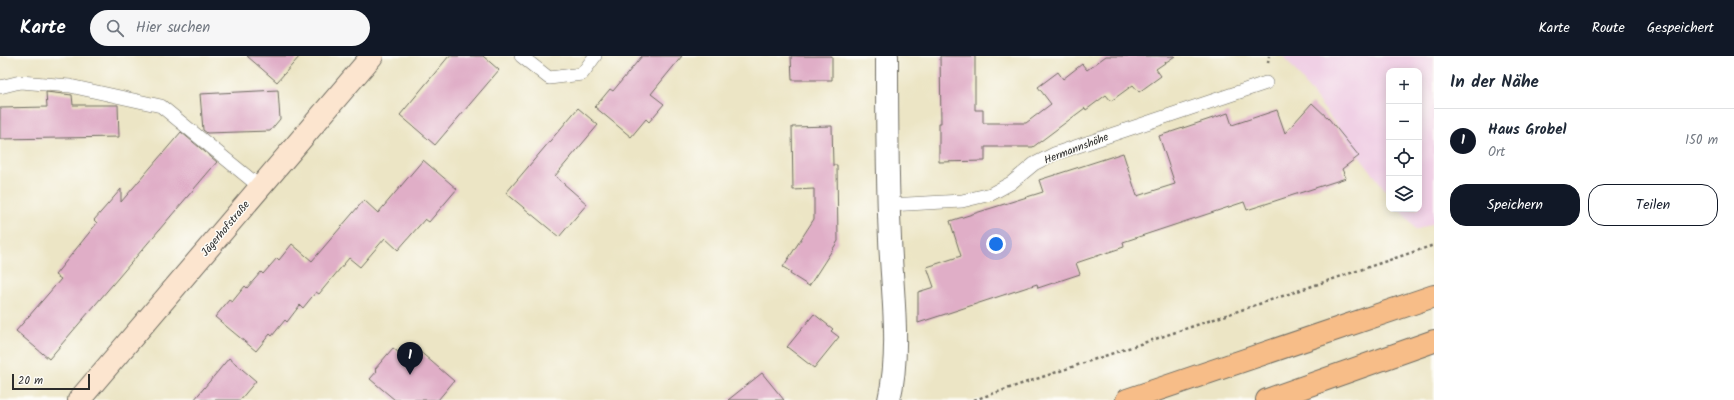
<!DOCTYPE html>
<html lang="de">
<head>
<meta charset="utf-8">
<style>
  :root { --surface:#fff; --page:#f6f6f7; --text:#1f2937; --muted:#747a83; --line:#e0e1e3; --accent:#111827 }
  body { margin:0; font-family:Kalam,sans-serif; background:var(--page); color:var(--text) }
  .controls { position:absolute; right:12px; top:12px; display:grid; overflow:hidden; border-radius:8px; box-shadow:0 2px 10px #0003 }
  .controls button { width:36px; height:36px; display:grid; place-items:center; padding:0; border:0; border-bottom:1px solid var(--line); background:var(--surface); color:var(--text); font:20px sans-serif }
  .scale { position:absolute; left:12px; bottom:10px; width:78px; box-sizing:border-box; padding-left:4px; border:2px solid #2b2b2b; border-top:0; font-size:11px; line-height:14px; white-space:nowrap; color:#2b2b2b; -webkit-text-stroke:3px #fdfcf7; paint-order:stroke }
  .you { position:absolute; left:996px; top:188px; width:14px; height:14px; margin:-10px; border:3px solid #fff; border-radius:50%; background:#1a73e8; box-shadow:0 0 0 6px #1a73e833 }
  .badge { display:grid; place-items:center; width:26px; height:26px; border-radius:50%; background:var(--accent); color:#fff; font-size:13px; font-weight:700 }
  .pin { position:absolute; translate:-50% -33px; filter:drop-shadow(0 1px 2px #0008) }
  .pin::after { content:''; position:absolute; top:21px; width:14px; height:12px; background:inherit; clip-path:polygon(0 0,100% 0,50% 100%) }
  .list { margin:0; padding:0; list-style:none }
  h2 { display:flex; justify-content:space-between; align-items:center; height:52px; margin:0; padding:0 16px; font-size:17px }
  h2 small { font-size:13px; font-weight:400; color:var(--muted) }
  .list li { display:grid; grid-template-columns:26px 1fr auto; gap:12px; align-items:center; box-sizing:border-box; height:64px; padding:0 16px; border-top:1px solid var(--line) }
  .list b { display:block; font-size:15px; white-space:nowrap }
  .list p { margin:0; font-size:13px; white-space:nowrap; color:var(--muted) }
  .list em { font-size:13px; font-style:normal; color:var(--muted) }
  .actions { display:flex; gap:8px; padding:12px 16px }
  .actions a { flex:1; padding:9px 0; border:1px solid var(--accent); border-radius:16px; text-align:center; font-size:14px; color:var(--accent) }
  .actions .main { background:var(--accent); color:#fff }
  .icon { flex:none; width:22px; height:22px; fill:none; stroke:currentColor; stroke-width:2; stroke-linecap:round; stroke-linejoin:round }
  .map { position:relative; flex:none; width:1434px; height:344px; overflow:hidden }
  header { display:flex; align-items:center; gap:24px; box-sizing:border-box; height:56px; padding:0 20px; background:var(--accent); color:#fff }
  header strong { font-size:19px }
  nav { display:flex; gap:22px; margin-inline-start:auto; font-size:14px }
  .search { width:280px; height:36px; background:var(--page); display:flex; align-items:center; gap:10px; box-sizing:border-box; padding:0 14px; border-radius:22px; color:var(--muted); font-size:15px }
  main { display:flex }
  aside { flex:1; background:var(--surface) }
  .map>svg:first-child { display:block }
  .built { fill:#f0d0e5 }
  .building { fill:#e0aec7 }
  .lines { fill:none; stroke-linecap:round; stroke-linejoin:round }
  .lane-casing { stroke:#6f6c61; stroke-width:14 }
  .street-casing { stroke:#6f6c61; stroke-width:24 }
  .secondary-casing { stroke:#6f6c61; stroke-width:24 }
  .highway-casing { stroke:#6f6c61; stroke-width:24 }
  .path { stroke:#6f6c61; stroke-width:2.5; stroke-dasharray:3 3; stroke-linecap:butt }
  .lane { stroke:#fff; stroke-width:13 }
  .street { stroke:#fff; stroke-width:22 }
  .secondary { stroke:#fce5cf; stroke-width:22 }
  .highway { stroke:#f7bd88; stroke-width:22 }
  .labels { text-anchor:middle; stroke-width:3; stroke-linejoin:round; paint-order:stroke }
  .street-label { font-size:11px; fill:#2b2b2b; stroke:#fdfcf7 }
</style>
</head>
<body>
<header>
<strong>Karte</strong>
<div class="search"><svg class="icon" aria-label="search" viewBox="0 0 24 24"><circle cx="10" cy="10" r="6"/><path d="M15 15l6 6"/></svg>Hier suchen</div>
<nav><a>Karte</a><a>Route</a><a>Gespeichert</a></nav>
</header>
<main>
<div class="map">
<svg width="1434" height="344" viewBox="0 0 1434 344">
  <rect width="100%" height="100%" fill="#fdfcf7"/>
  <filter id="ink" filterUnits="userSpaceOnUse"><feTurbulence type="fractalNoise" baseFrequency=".025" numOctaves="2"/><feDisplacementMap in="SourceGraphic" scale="8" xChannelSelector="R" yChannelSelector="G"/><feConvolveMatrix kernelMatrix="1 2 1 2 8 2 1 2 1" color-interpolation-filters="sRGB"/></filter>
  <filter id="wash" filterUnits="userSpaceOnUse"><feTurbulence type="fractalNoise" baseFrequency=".012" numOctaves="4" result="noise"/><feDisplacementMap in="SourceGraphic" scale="16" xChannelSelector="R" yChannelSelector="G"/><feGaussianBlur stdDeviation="0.9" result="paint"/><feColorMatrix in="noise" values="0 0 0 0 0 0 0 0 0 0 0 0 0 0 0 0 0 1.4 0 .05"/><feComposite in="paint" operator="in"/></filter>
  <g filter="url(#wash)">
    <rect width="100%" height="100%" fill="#ece5c5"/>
    <!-- built -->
    <path class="built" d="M1284,0H1434V167L1416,174L1400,153H1419V15H1389V139Z"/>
    <g id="blocks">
      <!-- building -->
      <g class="building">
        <path d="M247,0H300L277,26Z"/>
        <path d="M449,0H483L499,14L435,89L400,59Z"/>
        <path d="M642,0H682L651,38L664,48L649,66L646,63L631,81L595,51L610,33L613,35Z"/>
        <path d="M791,0H832V24H792Z"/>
        <path d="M940,0H975V54H983V67H1026L1051,48L1038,31L1058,16L1063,23L1082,8L1087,14L1106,0H1175L1156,13L1161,20L1139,36L1133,29L1111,45L1106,39L1086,54L1085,52L1033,91H985V105L939,106V67H941Z"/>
        <path d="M278,34L280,63L270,75L207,77L203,74L200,38Z"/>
        <path d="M46,36L72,39L73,49H118L119,81L0,83V52L47,51Z"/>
        <path d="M1312,47L1329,63L1359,100L1342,113L1346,122L1247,154L1244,146L1123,186L1124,191L1076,207L1080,218L1038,232L1037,228L918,267V236L934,231L927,211L961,200L950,165L1043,136L1039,124L1123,97L1137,140L1175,128L1159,80L1228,57L1232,69L1277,54L1285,77Z"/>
        <path d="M578,52L598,69L555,120L587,148L559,181L506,137Z"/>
        <path d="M832,70L833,109H837L838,185L809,230L790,218L791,216L783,211L814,163V133L793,134L792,71Z"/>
        <path d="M181,76L217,106L49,303L16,275L61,223L55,219L97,167L94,164L121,133V146Z"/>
        <path d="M423,104L457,133L429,166L425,163L398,194L385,182L360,211L349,202L319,238L316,236L303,252L300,249L287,266L285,264L272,280L270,278L256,295L215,261L229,244L232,246L245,230L247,232L261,216L263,218L277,202L279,204L292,188L312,205L364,144L378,157Z"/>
        <path d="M814,258L833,273L831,275L839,281L814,312L787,291Z"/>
        <path d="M393,292L408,304L417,293L454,325L438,344H395L370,323L377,315L375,313Z"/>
        <path d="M229,302L256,325L240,344H194Z"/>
        <path d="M762,317L784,344H728Z"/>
      </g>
    </g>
  </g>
  <g filter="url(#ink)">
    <use href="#blocks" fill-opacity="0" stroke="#6f6c61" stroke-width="1"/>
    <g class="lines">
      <defs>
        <g id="lane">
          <path d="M521,0L549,22L582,18L595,0"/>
          <path d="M0,31L20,26L70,30L161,50L260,131"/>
          <path d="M889,149L962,145L991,138L1011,127L1034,108L1054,98L1266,27"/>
        </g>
        <path id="street" d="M887,0C887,61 887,122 890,183C892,235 901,294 889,344"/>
        <path id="secondary" d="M79,344L372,0"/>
        <g id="highway">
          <path d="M1127,344L1434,240"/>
          <path d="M1267,344L1434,285"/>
        </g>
      </defs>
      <!-- lane casing -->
      <use href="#lane" class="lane-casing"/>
      <!-- street casing -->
      <use href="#street" class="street-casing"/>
      <!-- secondary casing -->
      <use href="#secondary" class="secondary-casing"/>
      <!-- highway casing -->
      <use href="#highway" class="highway-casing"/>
      <!-- path -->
      <g class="path">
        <path d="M1268,7L1269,0"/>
        <path d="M974,344L1434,189"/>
      </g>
      <!-- lane -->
      <use href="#lane" class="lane"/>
      <!-- street -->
      <use href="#street" class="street"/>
      <!-- secondary -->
      <use href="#secondary" class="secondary"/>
      <!-- highway -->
      <use href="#highway" class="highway"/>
    </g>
  </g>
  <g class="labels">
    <!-- street labels -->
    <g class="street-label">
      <text transform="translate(1076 92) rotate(-21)" y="4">Hermannshöhe</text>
      <text transform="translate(225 172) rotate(-50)" y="4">Jägerhofstraße</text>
    </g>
  </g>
</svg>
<div class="controls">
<button>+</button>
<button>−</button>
<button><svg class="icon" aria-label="locate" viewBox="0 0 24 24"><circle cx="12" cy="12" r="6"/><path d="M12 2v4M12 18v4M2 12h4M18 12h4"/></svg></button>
<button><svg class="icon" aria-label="layers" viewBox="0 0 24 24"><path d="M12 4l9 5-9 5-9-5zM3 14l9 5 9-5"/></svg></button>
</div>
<div class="scale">20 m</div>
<div class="you"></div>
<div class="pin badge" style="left:410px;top:319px">1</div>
</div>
<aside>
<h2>In der Nähe<small></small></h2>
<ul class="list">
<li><span class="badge">1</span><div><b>Haus Grobel</b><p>Ort</p></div><em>150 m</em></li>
</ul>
<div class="actions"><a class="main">Speichern</a><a>Teilen</a></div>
</aside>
</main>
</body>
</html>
